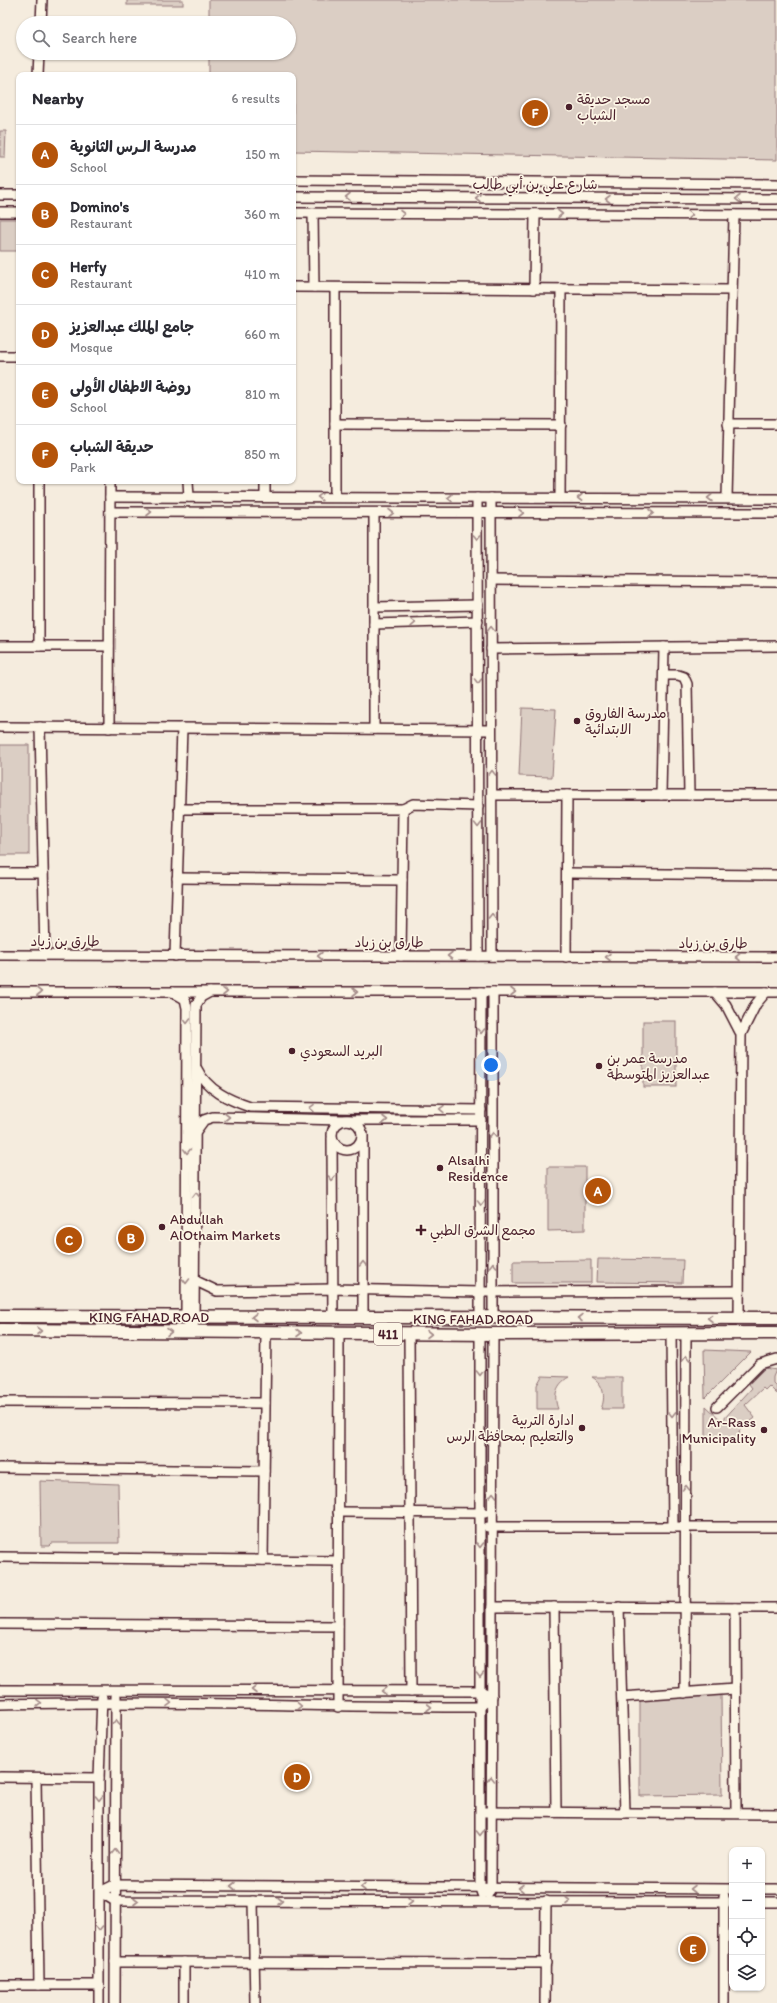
<!DOCTYPE html>
<html lang="en">
<head>
<meta charset="utf-8">
<style>
  :root { --surface:#fff; --page:#f2f2f3; --text:#2b2b33; --muted:#7c7c81; --line:#e1e1e2; --accent:#b45309 }
  body { margin:0; font-family:Itim,"Playpen Sans Arabic",sans-serif; background:var(--page); color:var(--text) }
  .controls { position:absolute; right:12px; bottom:12px; display:grid; overflow:hidden; border-radius:8px; box-shadow:0 1px 3px #0004 }
  .controls button { width:36px; height:36px; display:grid; place-items:center; padding:0; border:0; border-bottom:1px solid var(--line); background:var(--surface); color:var(--text); font:20px sans-serif }
  .you { position:absolute; left:491px; top:1065px; width:14px; height:14px; margin:-10px; border:3px solid #fff; border-radius:50%; background:#1a73e8; box-shadow:0 0 0 6px #1a73e833 }
  .badge { display:grid; place-items:center; width:26px; height:26px; border-radius:50%; background:var(--accent); color:#fff; font-size:13px; font-weight:700 }
  .pin { position:absolute; translate:-50% -50%; border:2px solid #fff; box-shadow:0 1px 4px #0006 }
  .list { margin:0; padding:0; list-style:none }
  h2 { display:flex; justify-content:space-between; align-items:center; height:52px; margin:0; padding:0 16px; font-size:17px }
  h2 small { font-size:13px; font-weight:400; color:var(--muted) }
  .list li { display:grid; grid-template-columns:26px 1fr auto; gap:12px; align-items:center; box-sizing:border-box; height:60px; padding:0 16px; border-top:1px solid var(--line) }
  .list b { display:block; font-size:15px; white-space:nowrap }
  .list p { margin:0; font-size:13px; white-space:nowrap; color:var(--muted) }
  .list em { font-size:13px; font-style:normal; color:var(--muted) }
  .icon { flex:none; width:22px; height:22px; fill:none; stroke:currentColor; stroke-width:2; stroke-linecap:round; stroke-linejoin:round }
  .map { position:relative; flex:none; width:777px; height:2003px; overflow:hidden }
  .search { position:absolute; background:var(--surface); box-shadow:0 1px 3px #0004; left:16px; top:16px; width:280px; height:44px; display:flex; align-items:center; gap:10px; box-sizing:border-box; padding:0 14px; border-radius:22px; color:var(--muted); font-size:15px }
  .panel { position:absolute; background:var(--surface); box-shadow:0 1px 3px #0004; left:16px; top:72px; width:280px; height:412px; border-radius:8px }
  .map>svg:first-child { display:block }
  .green { fill:#dbcec4; stroke:#927678 }
  .lines { fill:none; stroke-linecap:round; stroke-linejoin:round }
  .minor-casing { stroke:#4a1f2b; stroke-width:12 }
  .major-casing { stroke:#4a1f2b; stroke-width:15 }
  .minor { stroke:#fcf5e5; stroke-width:9 }
  .major { stroke:#fcf5e5; stroke-width:12 }
  .oneway { stroke:#a38a88 }
  .poi-dot { fill:#4a1f2b; stroke:#fcf5e5; stroke-width:1.5 }
  .labels { text-anchor:middle; stroke-width:3.5; stroke-linejoin:round; paint-order:stroke }
  .shield { fill:#fcf5e5; stroke:#7f5f63; stroke-width:1 }
  .shield-label { font-size:13px; font-weight:bold; fill:#4a1f2b }
  .poi-label { font-size:14px; fill:#4a1f2b; stroke:#fcf5e5; text-anchor:start }
  .street-label { font-size:14px; fill:#4a1f2b; stroke:#fcf5e5 }
</style>
</head>
<body>
<div class="map">
<svg width="777" height="2003" viewBox="0 0 777 2003">
  <rect width="100%" height="100%" fill="#f5ecde"/>
  <filter id="ink" filterUnits="userSpaceOnUse"><feTurbulence type="fractalNoise" baseFrequency=".025" numOctaves="2"/><feDisplacementMap in="SourceGraphic" scale="8" xChannelSelector="R" yChannelSelector="G"/><feConvolveMatrix kernelMatrix="1 2 1 2 8 2 1 2 1" color-interpolation-filters="sRGB"/></filter>
  <g filter="url(#ink)">
    <!-- green -->
    <g class="green">
      <rect x="127" y="0" width="56" height="5"/>
      <path d="M209,0H777V160L293,151V75H209V53H289V23H209Z"/>
      <path d="M0,131H6L5,157H0Z"/>
      <rect x="0" y="219" width="19" height="32"/>
      <path d="M522,708L556,709L552,777L519,776Z"/>
      <rect x="0" y="745" width="29" height="110"/>
      <rect x="643" y="1021" width="33" height="66"/>
      <path d="M548,1167H585V1230L548,1231Z"/>
      <path d="M598,1259L683,1260L682,1283L597,1282Z"/>
      <path d="M591,1260V1283H513V1261Z"/>
      <path d="M704,1350L751,1352L705,1398Z"/>
      <path d="M765,1368L776,1370L773,1377V1383L777,1387V1394L769,1386L765,1390L763,1388L745,1405L755,1418L739,1431L741,1439L737,1442H706V1406L722,1421L752,1388L749,1384Z"/>
      <path d="M542,1376L569,1377C556,1384 553,1396 558,1409H537V1385Z"/>
      <path d="M592,1377H622V1409H601C606,1397 604,1384 592,1377Z"/>
      <path d="M40,1481L118,1484L119,1543H52L49,1546H41Z"/>
      <path d="M721,1693L722,1795L640,1796V1698Z"/>
    </g>
    <g class="lines">
      <defs>
        <g id="minor">
          <path d="M41,23L42,0"/>
          <path d="M38,75L39,53"/>
          <path d="M293,180L777,184"/>
          <path d="M0,195H19"/>
          <path d="M293,197L777,199"/>
          <path d="M0,212H19"/>
          <path d="M293,213L777,215"/>
          <path d="M313,213L314,287"/>
          <path d="M293,287L732,290"/>
          <path d="M534,289L535,214"/>
          <path d="M0,356H19"/>
          <path d="M335,424L561,425"/>
          <path d="M728,424H777"/>
          <path d="M39,481V646"/>
          <path d="M188,481L189,497"/>
          <path d="M110,497L777,499"/>
          <path d="M265,497V481"/>
          <path d="M335,497V288"/>
          <path d="M477,498L478,956"/>
          <path d="M491,498L492,956"/>
          <path d="M560,498L561,289"/>
          <path d="M727,498L734,215"/>
          <path d="M110,512L777,513"/>
          <path d="M374,513V729"/>
          <path d="M491,580L777,582"/>
          <path d="M374,607L478,605"/>
          <path d="M374,624L478,621"/>
          <path d="M0,646H109"/>
          <path d="M491,649L777,646"/>
          <path d="M664,675H678L684,677L687,684L689,795"/>
          <path d="M0,727L491,730"/>
          <path d="M40,727L45,955"/>
          <path d="M109,728L110,481"/>
          <path d="M492,795H777"/>
          <path d="M661,795L664,647"/>
          <path d="M179,809H403L401,956"/>
          <path d="M403,809L413,804L478,806"/>
          <path d="M0,873H43"/>
          <path d="M567,873L777,875"/>
          <path d="M177,878L402,880"/>
          <path d="M0,955L777,957"/>
          <path d="M175,956L182,728"/>
          <path d="M566,957L567,795"/>
          <path d="M0,992H777"/>
          <path d="M173,992L185,999L187,1008L186,1317L192,1332"/>
          <path d="M715,992L726,1005L741,1034L756,1004L766,992"/>
          <path d="M197,1069C207,1090 229,1100 250,1107L481,1110"/>
          <circle cx="347" cy="1135" r="15"/>
          <path d="M196,1131L204,1120L213,1117L343,1120H481"/>
          <path d="M363,1134V1317"/>
          <path d="M332,1139L333,1317"/>
          <path d="M196,1281L217,1291L333,1289L480,1292L739,1291"/>
          <path d="M480,1318L481,992"/>
          <path d="M493,1318V992"/>
          <path d="M739,1318L741,1034"/>
          <path d="M194,1323L196,1005L201,997L210,992"/>
          <path d="M671,1333L673,1527"/>
          <path d="M409,1334L411,1691"/>
          <path d="M480,1334V1888L482,1894"/>
          <path d="M0,1402L265,1403"/>
          <path d="M717,1407L760,1364L777,1359"/>
          <path d="M0,1468L264,1471"/>
          <path d="M338,1512L485,1513"/>
          <path d="M488,1527H777"/>
          <path d="M0,1557L338,1561"/>
          <path d="M263,1560L266,1333"/>
          <path d="M492,1607L777,1608"/>
          <path d="M554,1607L556,1812"/>
          <path d="M619,1607L625,1813"/>
          <path d="M735,1608L736,1813"/>
          <path d="M0,1624L338,1626"/>
          <path d="M0,1690L480,1691L492,1696L480,1707C320,1707 160,1700 0,1704"/>
          <path d="M685,1693L686,1333"/>
          <path d="M622,1697L735,1689"/>
          <path d="M338,1707L339,1333"/>
          <path d="M0,1777L99,1778"/>
          <path d="M36,1778L39,1985"/>
          <path d="M485,1812L777,1814"/>
          <path d="M762,1889H777"/>
          <path d="M100,1892L115,1901L732,1902"/>
          <path d="M100,1892L114,1885L732,1889"/>
          <path d="M488,1894L491,1888L493,1334"/>
          <path d="M724,1896V2003"/>
          <path d="M253,1901L255,2003"/>
          <path d="M762,1902H777"/>
          <path d="M115,1962L546,1963"/>
          <path d="M184,1962V2003"/>
          <path d="M0,1985H99"/>
          <path d="M99,2003V1778L102,1697"/>
          <path d="M115,2003L116,1696"/>
          <path d="M545,2003L546,1901"/>
        </g>
        <g id="major">
          <path d="M0,1316L777,1318"/>
          <path d="M0,1330L493,1334L777,1333"/>
        </g>
      </defs>
      <!-- minor casing -->
      <use href="#minor" class="minor-casing"/>
      <!-- major casing -->
      <use href="#major" class="major-casing"/>
      <!-- minor -->
      <use href="#minor" class="minor"/>
      <!-- major -->
      <use href="#major" class="major"/>
    </g>
    <!-- one-way arrows -->
    <defs><path id="oneway-chevron" d="M-2-3.5L2.5 0L-2 3.5" fill="none" stroke-width="1.6" stroke-linecap="round" stroke-linejoin="round"/></defs>
    <g class="oneway">
      <use href="#oneway-chevron" transform="translate(348 197) rotate(-180)"/>
      <use href="#oneway-chevron" transform="translate(478 198) rotate(-180)"/>
      <use href="#oneway-chevron" transform="translate(608 199) rotate(-180)"/>
      <use href="#oneway-chevron" transform="translate(738 199) rotate(-180)"/>
      <use href="#oneway-chevron" transform="translate(402 214)"/>
      <use href="#oneway-chevron" transform="translate(560 214)"/>
      <use href="#oneway-chevron" transform="translate(690 215)"/>
      <use href="#oneway-chevron" transform="translate(320 497) rotate(-179)"/>
      <use href="#oneway-chevron" transform="translate(450 498) rotate(-180)"/>
      <use href="#oneway-chevron" transform="translate(580 498) rotate(-180)"/>
      <use href="#oneway-chevron" transform="translate(710 498) rotate(-180)"/>
      <use href="#oneway-chevron" transform="translate(149 512)"/>
      <use href="#oneway-chevron" transform="translate(391 513)"/>
      <use href="#oneway-chevron" transform="translate(521 513)"/>
      <use href="#oneway-chevron" transform="translate(651 513)"/>
      <use href="#oneway-chevron" transform="translate(477 537) rotate(90)"/>
      <use href="#oneway-chevron" transform="translate(413 623) rotate(-1)"/>
      <use href="#oneway-chevron" transform="translate(491 629) rotate(-90)"/>
      <use href="#oneway-chevron" transform="translate(478 681) rotate(90)"/>
      <use href="#oneway-chevron" transform="translate(492 773) rotate(-90)"/>
      <use href="#oneway-chevron" transform="translate(478 825) rotate(90)"/>
      <use href="#oneway-chevron" transform="translate(492 917) rotate(-90)"/>
      <use href="#oneway-chevron" transform="translate(320 956) rotate(-180)"/>
      <use href="#oneway-chevron" transform="translate(450 956) rotate(-180)"/>
      <use href="#oneway-chevron" transform="translate(608 957) rotate(-180)"/>
      <use href="#oneway-chevron" transform="translate(738 957) rotate(-180)"/>
      <use href="#oneway-chevron" transform="translate(39 992)"/>
      <use href="#oneway-chevron" transform="translate(225 992)"/>
      <use href="#oneway-chevron" transform="translate(355 992)"/>
      <use href="#oneway-chevron" transform="translate(513 992)"/>
      <use href="#oneway-chevron" transform="translate(187 1021) rotate(90)"/>
      <use href="#oneway-chevron" transform="translate(481 1031) rotate(90)"/>
      <use href="#oneway-chevron" transform="translate(312 1108) rotate(-179)"/>
      <use href="#oneway-chevron" transform="translate(442 1109) rotate(-179)"/>
      <use href="#oneway-chevron" transform="translate(227 1117)"/>
      <use href="#oneway-chevron" transform="translate(385 1120)"/>
      <use href="#oneway-chevron" transform="translate(493 1135) rotate(-90)"/>
      <use href="#oneway-chevron" transform="translate(187 1151) rotate(90)"/>
      <use href="#oneway-chevron" transform="translate(332 1178) rotate(90)"/>
      <use href="#oneway-chevron" transform="translate(196 1195) rotate(-90)"/>
      <use href="#oneway-chevron" transform="translate(481 1203) rotate(90)"/>
      <use href="#oneway-chevron" transform="translate(363 1264) rotate(-90)"/>
      <use href="#oneway-chevron" transform="translate(493 1265) rotate(-90)"/>
      <use href="#oneway-chevron" transform="translate(186 1281) rotate(90)"/>
      <use href="#oneway-chevron" transform="translate(254 1317) rotate(-180)"/>
      <use href="#oneway-chevron" transform="translate(580 1318) rotate(-180)"/>
      <use href="#oneway-chevron" transform="translate(710 1318) rotate(-180)"/>
      <use href="#oneway-chevron" transform="translate(39 1331)"/>
      <use href="#oneway-chevron" transform="translate(169 1332)"/>
      <use href="#oneway-chevron" transform="translate(299 1333)"/>
      <use href="#oneway-chevron" transform="translate(429 1334)"/>
      <use href="#oneway-chevron" transform="translate(686 1358) rotate(-90)"/>
      <use href="#oneway-chevron" transform="translate(480 1373) rotate(90)"/>
      <use href="#oneway-chevron" transform="translate(672 1414) rotate(89)"/>
      <use href="#oneway-chevron" transform="translate(686 1488) rotate(-90)"/>
      <use href="#oneway-chevron" transform="translate(493 1495) rotate(-90)"/>
      <use href="#oneway-chevron" transform="translate(480 1545) rotate(90)"/>
      <use href="#oneway-chevron" transform="translate(480 1675) rotate(90)"/>
      <use href="#oneway-chevron" transform="translate(254 1690) rotate(-180)"/>
      <use href="#oneway-chevron" transform="translate(384 1691) rotate(-180)"/>
      <use href="#oneway-chevron" transform="translate(39 1703) rotate(-1)"/>
      <use href="#oneway-chevron" transform="translate(169 1703) rotate(1)"/>
      <use href="#oneway-chevron" transform="translate(299 1706) rotate(1)"/>
      <use href="#oneway-chevron" transform="translate(429 1707)"/>
      <use href="#oneway-chevron" transform="translate(116 1722) rotate(-89)"/>
      <use href="#oneway-chevron" transform="translate(491 1779) rotate(-90)"/>
      <use href="#oneway-chevron" transform="translate(99 1798) rotate(90)"/>
      <use href="#oneway-chevron" transform="translate(480 1833) rotate(90)"/>
      <use href="#oneway-chevron" transform="translate(115 1852) rotate(-89)"/>
      <use href="#oneway-chevron" transform="translate(233 1886) rotate(-180)"/>
      <use href="#oneway-chevron" transform="translate(363 1887) rotate(-180)"/>
      <use href="#oneway-chevron" transform="translate(521 1888) rotate(-180)"/>
      <use href="#oneway-chevron" transform="translate(693 1889) rotate(-180)"/>
      <use href="#oneway-chevron" transform="translate(136 1901)"/>
      <use href="#oneway-chevron" transform="translate(280 1901)"/>
      <use href="#oneway-chevron" transform="translate(410 1901)"/>
      <use href="#oneway-chevron" transform="translate(568 1901)"/>
      <use href="#oneway-chevron" transform="translate(99 1928) rotate(90)"/>
    </g>
  </g>
  <!-- markers -->
  <g class="poi-dot">
    <circle cx="569" cy="107" r="4"/>
    <circle cx="577" cy="721" r="4"/>
    <circle cx="292" cy="1051" r="4"/>
    <circle cx="599" cy="1066" r="4"/>
    <circle cx="440" cy="1168" r="4"/>
    <circle cx="162" cy="1227" r="4"/>
    <path d="M419 1224h4v4h4v4h-4v4h-4v-4h-4v-4h4z"/>
    <circle cx="582" cy="1428" r="4"/>
    <circle cx="764" cy="1430" r="4"/>
  </g>
  <g class="labels">
    <!-- shield labels -->
    <rect class="shield" x="374" y="1323" width="28" height="22" rx="3"/>
    <g class="shield-label">
      <text x="388" y="1339">411</text>
    </g>
    <!-- poi labels -->
    <g class="poi-label">
      <text x="577" y="104">مسجد حديقة<tspan x="577" dy="16">الشباب</tspan></text>
      <text x="585" y="718">مدرسة الفاروق<tspan x="585" dy="16">الابتدائية</tspan></text>
      <text x="300" y="1056">البريد السعودي</text>
      <text x="607" y="1063">مدرسة عمر بن<tspan x="607" dy="16">عبدالعزيز المتوسطة</tspan></text>
      <text x="448" y="1165">Alsalhi<tspan x="448" dy="16">Residence</tspan></text>
      <text x="170" y="1224">Abdullah<tspan x="170" dy="16">AlOthaim Markets</tspan></text>
      <text x="430" y="1235">مجمع الشرق الطبي</text>
      <text x="574" y="1425" text-anchor="end">ادارة التربية<tspan x="574" dy="16">والتعليم بمحافظة الرس</tspan></text>
      <text x="756" y="1427" text-anchor="end">Ar-Rass<tspan x="756" dy="16">Municipality</tspan></text>
    </g>
    <!-- street labels -->
    <g class="street-label">
      <text x="535" y="189">شارع علي بن أبي طالب</text>
      <text x="65" y="946">طارق بن زياد</text>
      <text x="389" y="947">طارق بن زياد</text>
      <text x="713" y="948">طارق بن زياد</text>
      <text x="149" y="1322">KING FAHAD ROAD</text>
      <text x="473" y="1324">KING FAHAD ROAD</text>
    </g>
  </g>
</svg>
<div class="controls">
<button>+</button>
<button>−</button>
<button><svg class="icon" aria-label="locate" viewBox="0 0 24 24"><circle cx="12" cy="12" r="6"/><path d="M12 2v4M12 18v4M2 12h4M18 12h4"/></svg></button>
<button><svg class="icon" aria-label="layers" viewBox="0 0 24 24"><path d="M12 4l9 5-9 5-9-5zM3 14l9 5 9-5"/></svg></button>
</div>
<div class="you"></div>
<div class="pin badge" style="left:598px;top:1191px">A</div>
<div class="pin badge" style="left:131px;top:1238px">B</div>
<div class="pin badge" style="left:69px;top:1240px">C</div>
<div class="pin badge" style="left:297px;top:1777px">D</div>
<div class="pin badge" style="left:693px;top:1949px">E</div>
<div class="pin badge" style="left:535px;top:113px">F</div>
<div class="search"><svg class="icon" aria-label="search" viewBox="0 0 24 24"><circle cx="10" cy="10" r="6"/><path d="M15 15l6 6"/></svg>Search here</div>
<section class="panel">
<h2>Nearby<small>6 results</small></h2>
<ul class="list">
<li><span class="badge">A</span><div><b>مدرسة الـرس الثانوية</b><p>School</p></div><em>150 m</em></li>
<li><span class="badge">B</span><div><b>Domino's</b><p>Restaurant</p></div><em>360 m</em></li>
<li><span class="badge">C</span><div><b>Herfy</b><p>Restaurant</p></div><em>410 m</em></li>
<li><span class="badge">D</span><div><b>جامع الملك عبدالعزيز</b><p>Mosque</p></div><em>660 m</em></li>
<li><span class="badge">E</span><div><b>روضة الاطفال الأولى</b><p>School</p></div><em>810 m</em></li>
<li><span class="badge">F</span><div><b>حديقة الشباب</b><p>Park</p></div><em>850 m</em></li>
</ul>
</section>
</div>
</body>
</html>
